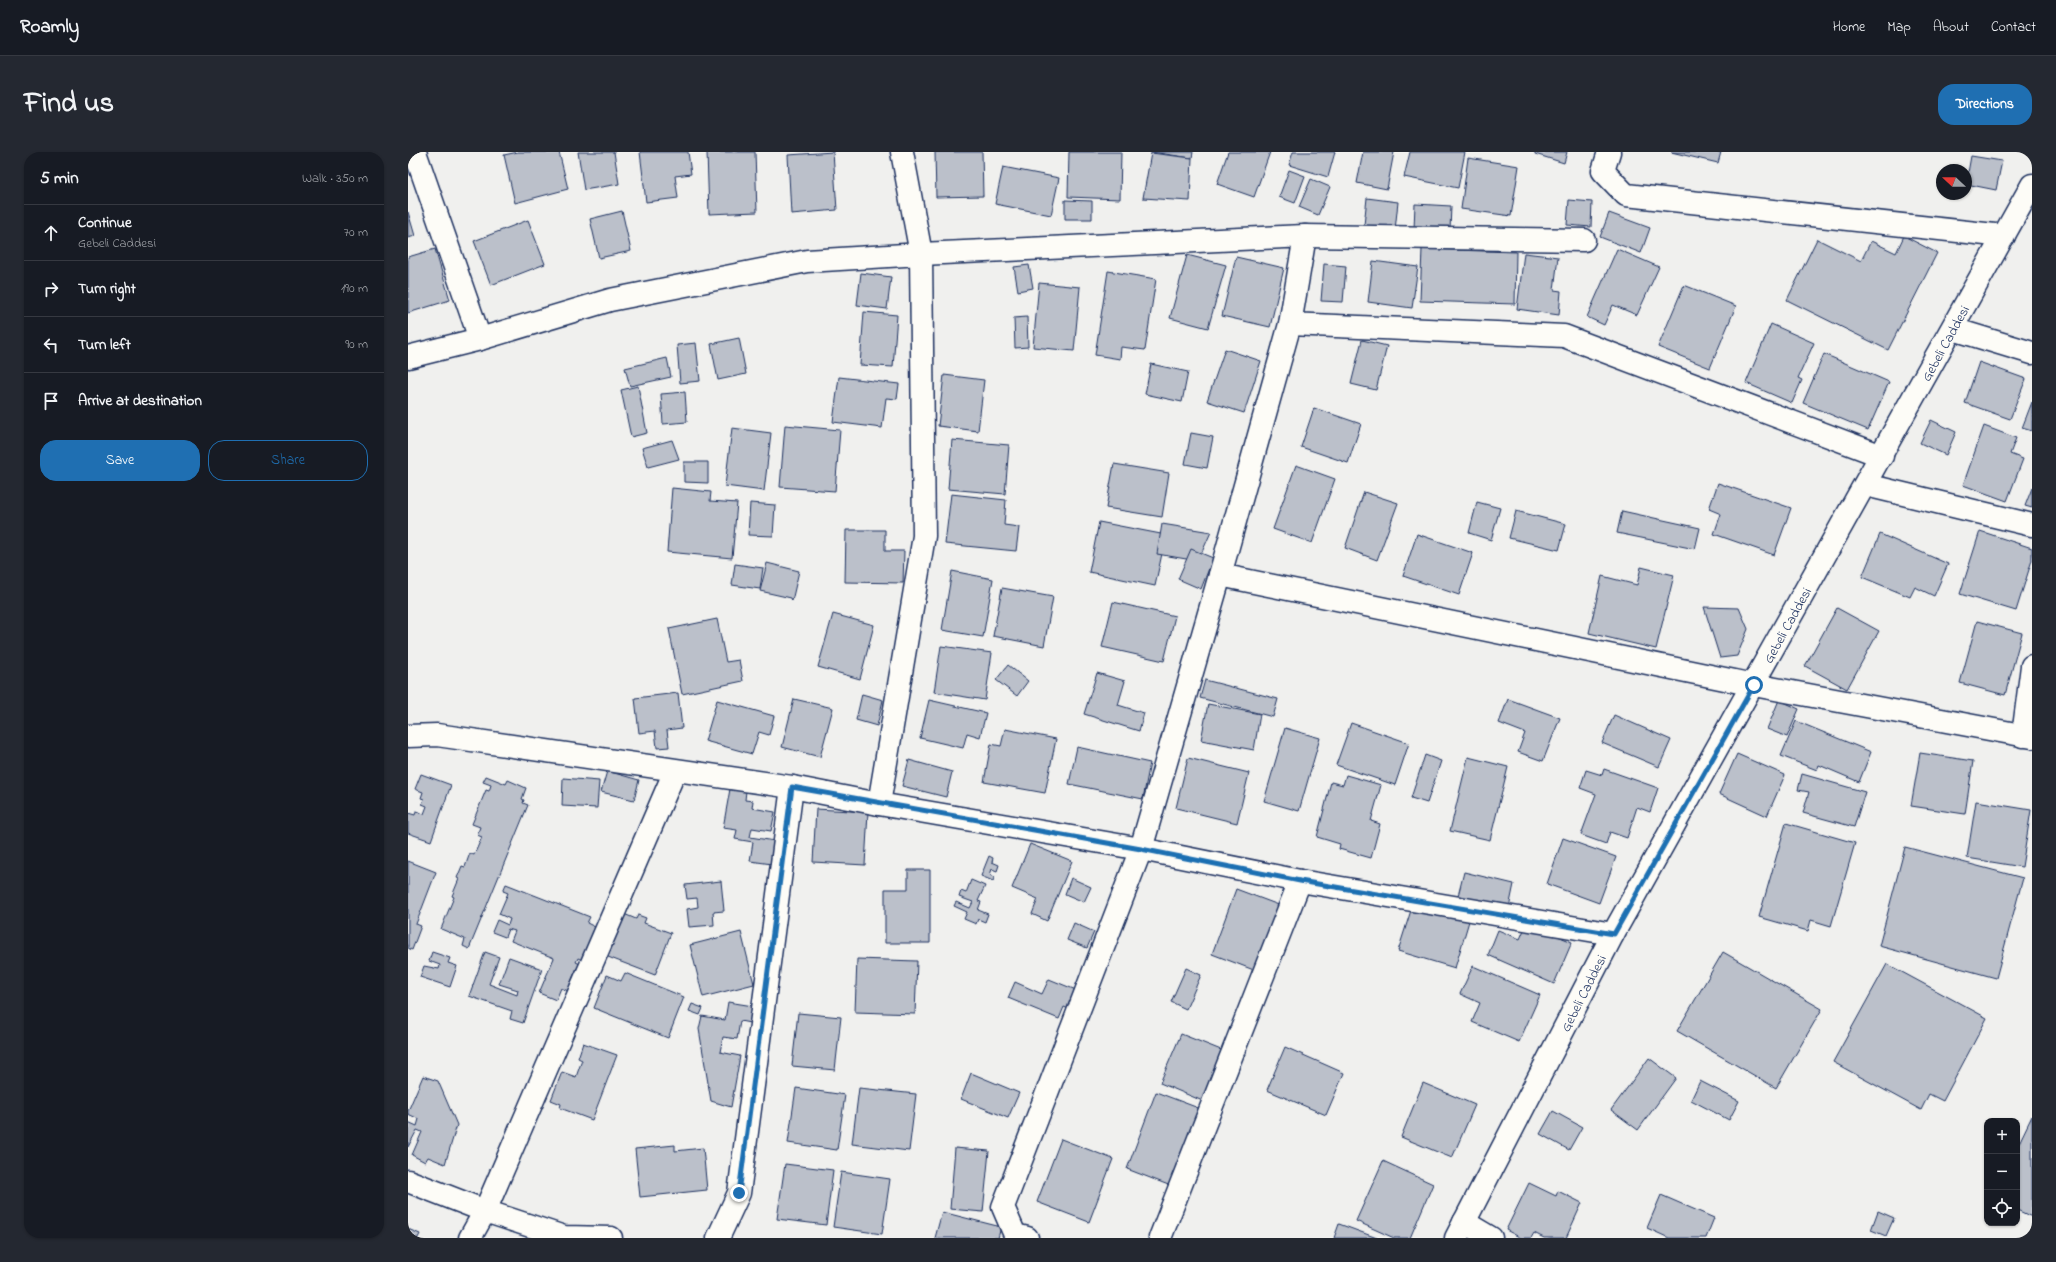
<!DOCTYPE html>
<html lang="en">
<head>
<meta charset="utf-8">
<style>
  :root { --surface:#171b24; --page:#242831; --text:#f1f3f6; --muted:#9ea1a6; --line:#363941; --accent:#1f6fb2 }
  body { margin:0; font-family:"Indie Flower",sans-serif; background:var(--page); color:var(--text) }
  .controls { position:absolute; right:12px; bottom:12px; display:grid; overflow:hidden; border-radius:8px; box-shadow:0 1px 3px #0004 }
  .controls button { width:36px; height:36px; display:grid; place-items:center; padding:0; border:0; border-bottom:1px solid var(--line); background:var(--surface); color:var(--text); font:20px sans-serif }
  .compass { position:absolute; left:1528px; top:12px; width:36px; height:36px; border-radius:50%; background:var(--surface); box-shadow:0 1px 3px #0004; rotate:292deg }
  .stop { position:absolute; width:12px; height:12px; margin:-9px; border:3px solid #1f6fb2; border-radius:50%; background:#fff }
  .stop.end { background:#1f6fb2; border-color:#fff; box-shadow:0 1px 4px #0008 }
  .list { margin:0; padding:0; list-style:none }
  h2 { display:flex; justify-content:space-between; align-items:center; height:52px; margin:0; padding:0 16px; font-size:17px }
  h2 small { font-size:13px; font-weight:400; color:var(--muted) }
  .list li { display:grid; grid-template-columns:26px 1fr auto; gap:12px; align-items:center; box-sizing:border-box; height:56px; padding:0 16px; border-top:1px solid var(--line) }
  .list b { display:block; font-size:15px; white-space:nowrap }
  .list p { margin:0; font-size:13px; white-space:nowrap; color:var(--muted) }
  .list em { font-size:13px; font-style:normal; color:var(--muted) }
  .actions { display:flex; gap:8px; padding:12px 16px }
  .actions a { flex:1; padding:9px 0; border:1px solid var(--accent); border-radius:16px; text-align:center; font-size:14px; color:var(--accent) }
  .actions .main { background:var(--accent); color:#fff }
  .icon { flex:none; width:22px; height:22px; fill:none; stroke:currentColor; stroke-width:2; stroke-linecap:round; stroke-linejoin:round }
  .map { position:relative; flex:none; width:1624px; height:1086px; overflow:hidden; border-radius:16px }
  header { display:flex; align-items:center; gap:24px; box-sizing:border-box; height:56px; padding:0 20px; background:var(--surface); border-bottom:1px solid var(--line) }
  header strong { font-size:19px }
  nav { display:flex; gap:22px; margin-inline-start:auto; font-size:14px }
  .intro { display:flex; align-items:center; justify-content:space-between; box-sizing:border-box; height:96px; padding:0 24px }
  h1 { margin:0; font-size:28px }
  .button { padding:10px 18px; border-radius:16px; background:var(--accent); color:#fff; font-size:14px; font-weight:700 }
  main { display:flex; gap:24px; padding:0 24px }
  aside { flex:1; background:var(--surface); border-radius:16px; box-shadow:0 1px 3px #0004 }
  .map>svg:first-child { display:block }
  .building { fill:#bbc0ca; stroke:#1b2f5e }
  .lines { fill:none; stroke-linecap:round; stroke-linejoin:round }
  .minor-casing { stroke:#1b2f5e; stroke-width:25 }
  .minor { stroke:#fdfcf7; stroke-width:22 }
  .route { stroke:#1f6fb2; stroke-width:5 }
  .labels { text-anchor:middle; stroke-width:3.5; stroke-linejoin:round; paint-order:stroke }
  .street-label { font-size:14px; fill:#1b2f5e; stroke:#fdfcf7 }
</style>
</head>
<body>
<header>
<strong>Roamly</strong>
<nav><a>Home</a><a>Map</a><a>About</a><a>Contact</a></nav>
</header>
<div class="intro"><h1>Find us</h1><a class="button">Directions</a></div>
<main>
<aside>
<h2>5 min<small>Walk · 350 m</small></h2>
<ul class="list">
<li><svg class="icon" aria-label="ahead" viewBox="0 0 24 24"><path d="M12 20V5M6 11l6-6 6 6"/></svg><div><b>Continue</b><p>Gebeli Caddesi</p></div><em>70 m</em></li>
<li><svg class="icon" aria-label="right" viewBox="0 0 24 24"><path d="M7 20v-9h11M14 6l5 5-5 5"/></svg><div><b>Turn right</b></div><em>190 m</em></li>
<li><svg class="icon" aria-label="left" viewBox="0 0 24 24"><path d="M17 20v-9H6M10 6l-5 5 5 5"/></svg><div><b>Turn left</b></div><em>90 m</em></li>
<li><svg class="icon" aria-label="arrive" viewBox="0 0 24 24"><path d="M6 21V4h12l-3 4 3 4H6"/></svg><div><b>Arrive at destination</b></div></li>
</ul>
<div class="actions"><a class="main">Save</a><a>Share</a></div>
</aside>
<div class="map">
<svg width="1624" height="1086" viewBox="0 0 1624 1086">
  <rect width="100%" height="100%" fill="#f0f0ee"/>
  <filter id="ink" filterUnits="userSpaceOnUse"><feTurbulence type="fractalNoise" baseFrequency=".025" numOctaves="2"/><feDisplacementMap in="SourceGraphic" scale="8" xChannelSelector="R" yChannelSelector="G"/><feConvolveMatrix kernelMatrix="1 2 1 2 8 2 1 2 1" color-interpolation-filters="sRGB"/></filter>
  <g filter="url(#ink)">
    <!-- building -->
    <g class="building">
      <path d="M110,0H151L160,37L107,51L96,3Z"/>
      <path d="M170,0H206L211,32L176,38Z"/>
      <path d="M232,0H280L283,22L267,24L270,46L238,50Z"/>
      <path d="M299,0H347L349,60L301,62Z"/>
      <path d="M425,0L429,58L383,62L380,3Z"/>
      <path d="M527,0H574L575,44L528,45Z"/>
      <path d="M661,0H713L712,47L660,45Z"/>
      <path d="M743,0H785L784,6Z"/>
      <path d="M820,0H862L846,45L809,32Z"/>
      <path d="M885,0H927L920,25L881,13Z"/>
      <path d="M955,0H986L979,37L949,31Z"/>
      <path d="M1002,0H1057L1050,36L996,25Z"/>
      <path d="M1127,0H1159L1156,11L1127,2Z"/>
      <path d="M1263,0H1313L1310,11Z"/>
      <path d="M743,1L784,6L782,49L735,46Z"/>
      <path d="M1563,4L1594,9L1588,38L1558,32Z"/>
      <path d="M1060,6L1111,14L1103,64L1053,57Z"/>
      <path d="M595,15L651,26L643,63L587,52Z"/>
      <path d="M881,18L897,24L887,51L871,45Z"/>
      <path d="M903,27L922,35L910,63L891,55Z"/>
      <path d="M959,46L990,50L987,78L956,73Z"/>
      <path d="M657,48L684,49V67H657Z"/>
      <path d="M1161,48L1184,50L1183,75L1159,73Z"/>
      <path d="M1007,52L1043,54L1042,78L1006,77Z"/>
      <path d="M214,59L223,99L191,106L182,67Z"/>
      <path d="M0,60L7,84L0,86Z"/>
      <path d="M1201,61L1242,76L1233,101L1192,85Z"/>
      <path d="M120,68L137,112L83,133L66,89Z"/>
      <path d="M1496,84L1529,101L1480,198L1379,148L1409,87L1453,109L1463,89L1488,101Z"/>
      <path d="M27,97L42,148L0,161V105Z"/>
      <path d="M1014,97L1108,100L1107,152L1012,149Z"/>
      <path d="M1209,97L1251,115L1229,163L1205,153L1196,173L1179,165Z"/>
      <path d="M1116,101L1150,105L1146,138L1153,139L1151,163L1109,157Z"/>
      <path d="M779,103L818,113L800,176L762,166Z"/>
      <path d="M828,105L876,116L862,175L814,164Z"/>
      <path d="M965,109L1010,115L1004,156L960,150Z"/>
      <path d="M916,112L938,114L935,150L913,149Z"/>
      <path d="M621,113L625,136L610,139L606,115Z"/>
      <path d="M700,119L748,127L737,198L713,195L712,207L687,203Z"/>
      <path d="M453,121L483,125L479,157L449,153Z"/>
      <path d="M631,131L672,135L666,199L625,195Z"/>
      <path d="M1276,133L1328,154L1302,216L1250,195Z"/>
      <path d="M456,160L489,163L485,215L452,213Z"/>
      <path d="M619,165L620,195L607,196L606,166Z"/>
      <path d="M1363,172L1406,191L1390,226L1394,228L1384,251L1338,231Z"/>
      <path d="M331,186L338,222L310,228L303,192Z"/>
      <path d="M954,188L979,194L968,238L943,232Z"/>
      <path d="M288,191L292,229L272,231L269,193Z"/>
      <path d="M817,197L853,209L836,261L799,249Z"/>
      <path d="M1416,202L1481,230L1460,278L1395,251Z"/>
      <path d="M259,206L263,225L222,234L217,216Z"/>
      <path d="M1571,210L1618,227L1602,267L1557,251Z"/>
      <path d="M743,212L780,220L774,250L737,242Z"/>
      <path d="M536,223L576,228L570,279L530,274Z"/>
      <path d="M431,225L491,232L489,247L478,246L474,276L425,270Z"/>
      <path d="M230,234L239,281L223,285L213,238Z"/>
      <path d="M277,240L279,270L255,272L253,242Z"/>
      <path d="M1624,250V279L1614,276Z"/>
      <path d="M906,256L953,272L940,311L893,295Z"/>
      <path d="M1523,268L1548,280L1538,303L1512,291Z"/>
      <path d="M377,273L432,278L427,339L372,335Z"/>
      <path d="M1576,274L1608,286L1602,302L1615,307L1599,349L1555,333Z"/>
      <path d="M324,276L363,281L356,339L317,334Z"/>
      <path d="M783,281L805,285L799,316L777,312Z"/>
      <path d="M264,288L271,307L240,315L234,296Z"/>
      <path d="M544,288L601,293L597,342L540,337Z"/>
      <path d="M276,310H300V331L276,330Z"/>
      <path d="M706,312L761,321L754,365L698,356Z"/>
      <path d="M888,313L927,327L904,391L865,377Z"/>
      <path d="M1310,331L1383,356L1366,403L1306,382L1313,362L1301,357Z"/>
      <path d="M264,336L303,340L302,349L329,351L324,406L259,400Z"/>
      <path d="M1624,336V356L1617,354Z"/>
      <path d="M956,340L990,351L969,408L937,396Z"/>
      <path d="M543,342L598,348L596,373L611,375L608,399L537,392Z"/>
      <path d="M1069,350L1092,356L1083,388L1061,381Z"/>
      <path d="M342,351L367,353L365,384L340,383Z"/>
      <path d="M1108,359L1158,372L1151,398L1101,386Z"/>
      <path d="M1214,359L1292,376L1287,397L1209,381Z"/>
      <path d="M691,370L758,383L747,434L681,420Z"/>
      <path d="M754,372L803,380L790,409L749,402Z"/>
      <path d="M438,378H477V399H496L495,431L437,430Z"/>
      <path d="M1572,379L1624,396V408L1608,459L1552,442Z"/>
      <path d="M1009,382L1065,401L1051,443L995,424Z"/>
      <path d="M1472,382L1540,412L1526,444L1507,435L1502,445L1454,425Z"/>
      <path d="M783,397L805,406L793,437L770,427Z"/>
      <path d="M359,411L391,419L384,449L383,446L352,439Z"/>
      <path d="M327,412L355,416L352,437L324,433Z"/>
      <path d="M1233,415L1266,423L1248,497L1181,481L1194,424L1229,433Z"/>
      <path d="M544,419L585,427L575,485L534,478Z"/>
      <path d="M594,436L645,445L636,494L585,484Z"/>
      <path d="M705,450L767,464L756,509L694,495Z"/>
      <path d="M1296,455L1331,456L1340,477L1329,504L1312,506Z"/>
      <path d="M1429,456L1471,479L1439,537L1397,514Z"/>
      <path d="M425,462L466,473L452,527L410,515Z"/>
      <path d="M309,467L318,510L331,508L335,529L274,542L261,477Z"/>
      <path d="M1569,469L1614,481L1597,543L1552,531Z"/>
      <path d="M533,494L584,501L577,548L526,540Z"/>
      <path d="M600,513L620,529L609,544L588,528Z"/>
      <path d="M689,521L717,529L710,553L736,561L731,579L676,562Z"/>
      <path d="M797,528L870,547L865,565L792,546Z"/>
      <path d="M270,541L274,576L259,578L261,595L249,596L247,579L231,581L227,546Z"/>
      <path d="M454,542L475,548L469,574L448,568Z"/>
      <path d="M386,547L425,556L412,605L374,595Z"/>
      <path d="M1100,547L1152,566L1135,609L1110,600L1117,581L1091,571Z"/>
      <path d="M309,548L366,564L361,583L351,580L344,602L297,589Z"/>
      <path d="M521,548L578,561L572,585L559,581L555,596L512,586Z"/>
      <path d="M1371,548L1391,557L1379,585L1359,577Z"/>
      <path d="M800,552L852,562L846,598L793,588Z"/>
      <path d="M1206,563L1263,588L1251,615L1194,591Z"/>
      <path d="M1388,569L1463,600L1451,630L1411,613L1409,618L1373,604Z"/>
      <path d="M943,571L1001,591L987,633L928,613Z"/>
      <path d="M877,576L912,586L891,659L856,649Z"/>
      <path d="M597,577L648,587L637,641L576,630L583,592L593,594Z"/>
      <path d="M669,595L742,611L735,647L661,632Z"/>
      <path d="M1512,601L1565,609L1557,662L1503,654Z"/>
      <path d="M1329,602L1377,623L1359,664L1311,642Z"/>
      <path d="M1017,603L1033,609L1019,651L1003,646Z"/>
      <path d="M1060,605L1100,615L1082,688L1042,679Z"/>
      <path d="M780,606L841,621L829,671L768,656Z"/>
      <path d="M501,608L544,620L538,645L494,634Z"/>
      <path d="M1196,617L1250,636L1242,660L1229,655L1219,686L1202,680L1198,692L1173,683L1188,642L1172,636L1178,618L1194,623Z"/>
      <path d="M199,619L231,628L226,648L193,640Z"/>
      <path d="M13,622L43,633L23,689L0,681V661L7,663L8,659L16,662L19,654L14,652L16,647L13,646L15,640L7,637Z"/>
      <path d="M1394,622L1457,640L1446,675L1395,661L1401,640L1390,638Z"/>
      <path d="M938,623L973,633L963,669L972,672L963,706L931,697L932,692L909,685L923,630L935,633Z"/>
      <path d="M78,624L98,632L100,628L118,636L114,647L116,648L115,651L120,653L61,797L55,794L57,787L33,777L46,745L44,744L51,727L49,726L54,714L57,715L62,701L66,703L74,685L69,683L72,675L64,672L78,638L81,639L83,633L75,630Z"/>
      <path d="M155,626L191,629L189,656L154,654Z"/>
      <path d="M322,637L338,639L337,648L345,649L344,656L367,660L363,679L344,676L342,685L367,689L364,712L342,709L345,690L327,687L329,678L315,676Z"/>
      <path d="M1568,649L1623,658L1614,715L1559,706Z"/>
      <path d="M408,657L460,660L457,713L405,710Z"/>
      <path d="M1378,671L1447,691L1423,774L1403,768L1400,779L1351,765Z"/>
      <path d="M1155,686L1208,705L1191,751L1139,732Z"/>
      <path d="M622,692L664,709L639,769L624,762L630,747L604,736Z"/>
      <path d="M1497,695L1615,726L1588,826L1471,794Z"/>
      <path d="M581,704L585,706L584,710L591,713L589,719L584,717L582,723L587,725L585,729L573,724Z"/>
      <path d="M0,709L28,720L8,772L13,774L4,798L0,796Z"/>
      <path d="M500,718H522V791H477V737H500Z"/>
      <path d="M1056,720L1106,732L1101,756L1050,744Z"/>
      <path d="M663,726L683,735L676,750L657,742Z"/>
      <path d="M563,728L577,734L570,749L573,750L570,758L580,762L577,770L570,767L568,772L556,767L559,760L546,754L548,750L562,756L565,750L551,745L553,739L558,741Z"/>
      <path d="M313,729L316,759L305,760L306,773L281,775L279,757L290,755L289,746L279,747L277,733Z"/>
      <path d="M98,732L182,765L179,771L187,775L174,808L170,806L168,810L174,813L173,818L169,816L162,832L168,835L165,841L153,836L148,848L131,841L146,806L103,789L107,779L100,777L97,785L84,780L89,768L100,773L102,767L91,762L100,741L95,739Z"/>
      <path d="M828,737L876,755L851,820L804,802Z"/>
      <path d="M1005,752L1061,769L1047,816L990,799Z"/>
      <path d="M216,762L228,767L230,763L238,766L236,771L263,781L247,823L200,805Z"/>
      <path d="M666,771L686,780L679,796L659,788Z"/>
      <path d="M1119,771L1164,790L1146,832L1080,803L1090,778L1112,787Z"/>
      <path d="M333,780L346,832L295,845L282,793Z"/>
      <path d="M24,800L42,806L40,811L49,814L42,835L12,825L16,814L31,817L32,813L21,809Z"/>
      <path d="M77,800L91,805L81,832L109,843L110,838L91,832L101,805L134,817L115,871L102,867L104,859L61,844Z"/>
      <path d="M1315,800L1414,857L1368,936L1269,879Z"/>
      <path d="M449,807L509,809L507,862L447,860Z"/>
      <path d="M1479,812L1579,866L1535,949L1521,942L1513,958L1425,910Z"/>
      <path d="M1065,814L1132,843L1111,890L1064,870L1072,851L1052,842Z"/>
      <path d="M778,816L793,823L778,857L763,850Z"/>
      <path d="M217,821L276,845L260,886L186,856L199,823L213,829Z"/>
      <path d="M641,827L673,840L665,859L656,855L651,867L600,846L607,830L634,842Z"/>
      <path d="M320,850L345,854L342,871L332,869L329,887L315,885L312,900L332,904L323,955L303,949L291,877L294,864L317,868Z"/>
      <path d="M284,852L295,856L292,863L281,859Z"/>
      <path d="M390,861L433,865L427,918L384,914Z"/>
      <path d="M773,882L818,900L797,950L752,931Z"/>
      <path d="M175,891L209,903L184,968L152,956L153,952L143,948L154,920L168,925L174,908L170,906Z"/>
      <path d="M877,895L936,921L918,963L859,938Z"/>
      <path d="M1241,906L1268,926L1230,978L1203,958Z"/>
      <path d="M563,921L611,941L600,966L553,947Z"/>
      <path d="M15,924L30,929L49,973L37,1012L20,1005L17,1010L4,1003L14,980L9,978L0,995V970L9,974L11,967L0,962V959Z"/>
      <path d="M1292,929L1331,949L1321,968L1283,948Z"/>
      <path d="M1015,931L1067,953L1044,1006L993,985Z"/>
      <path d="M388,936L437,943L429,998L380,991Z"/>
      <path d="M451,936L508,942L501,999L444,992Z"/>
      <path d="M748,940L793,957L763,1034L719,1017Z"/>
      <path d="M1145,959L1174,975L1161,998L1132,982Z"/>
      <path d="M1624,964V1065L1609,1058V995Z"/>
      <path d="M653,987L705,1007L681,1070L629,1050Z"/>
      <path d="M267,993V999L295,996L299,1038L232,1045L227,997Z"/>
      <path d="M547,996L581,999L575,1060L542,1057Z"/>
      <path d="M975,1009L1025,1032L1002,1086H986L948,1069Z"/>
      <path d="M377,1012L425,1018L418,1073L369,1067Z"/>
      <path d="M433,1020L482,1027L474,1082L425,1075Z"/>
      <path d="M1121,1031L1148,1044L1150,1039L1174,1051L1158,1086H1136L1126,1081L1123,1086H1113L1098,1078Z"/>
      <path d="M1253,1043L1306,1066L1298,1086H1261L1239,1076Z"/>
      <path d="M1470,1059L1486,1066L1478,1084L1463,1078Z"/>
      <path d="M534,1060L593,1075L590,1086H527Z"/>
      <path d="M931,1072L969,1086H926Z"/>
      <path d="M0,1077L12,1082L10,1086H0Z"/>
    </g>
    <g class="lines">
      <defs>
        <g id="minor">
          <path d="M7,0L72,187"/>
          <path d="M494,0L513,102L516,384L471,652L733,697L595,1055L607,1083L619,1086"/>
          <path d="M1201,0L1195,19L1218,43L1596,84"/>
          <path d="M897,84L1176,88"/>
          <path d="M882,172L812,423L1346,533L1624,585"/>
          <path d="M1545,177L1624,201"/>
          <path d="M0,205L72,187L202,148L399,109L513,102L897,84L882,172L1156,184L1474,304"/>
          <path d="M1458,333L1624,373"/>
          <path d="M812,423L733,697L892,729L1205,782"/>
          <path d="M0,584L29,583L384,635L471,652"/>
          <path d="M1615,584L1624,514"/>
          <path d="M0,1029L77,1059L156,1085L203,1086"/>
          <path d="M1056,1070L1083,1086"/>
          <path d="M62,1086L77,1059L267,619"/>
          <path d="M310,1086L331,1041L384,635"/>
          <path d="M752,1086L892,729"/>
          <path d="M1048,1086L1205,782L1624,33"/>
        </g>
      </defs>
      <!-- minor casing -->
      <use href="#minor" class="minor-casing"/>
      <!-- minor -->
      <use href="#minor" class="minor"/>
    </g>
  </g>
  <g class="lines" filter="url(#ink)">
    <!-- route -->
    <path class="route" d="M331,1041L384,635L733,697L892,729L1206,782L1346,533"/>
  </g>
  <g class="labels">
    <!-- street labels -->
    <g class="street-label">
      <text transform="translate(1537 191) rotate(-61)" y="5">Gebeli Caddesi</text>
      <text transform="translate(1379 473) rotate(-61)" y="5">Gebeli Caddesi</text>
      <text transform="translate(1175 841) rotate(-63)" y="5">Gebeli Caddesi</text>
    </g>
  </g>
</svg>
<div class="controls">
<button>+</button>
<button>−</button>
<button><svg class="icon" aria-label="locate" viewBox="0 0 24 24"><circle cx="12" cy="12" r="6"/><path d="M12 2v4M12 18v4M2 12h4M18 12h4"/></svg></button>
</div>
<svg class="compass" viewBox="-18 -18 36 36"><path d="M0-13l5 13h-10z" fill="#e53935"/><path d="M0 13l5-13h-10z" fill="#9ea1a6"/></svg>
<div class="stop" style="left:1346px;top:533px"></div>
<div class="stop end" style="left:331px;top:1041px"></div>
</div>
</main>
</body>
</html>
